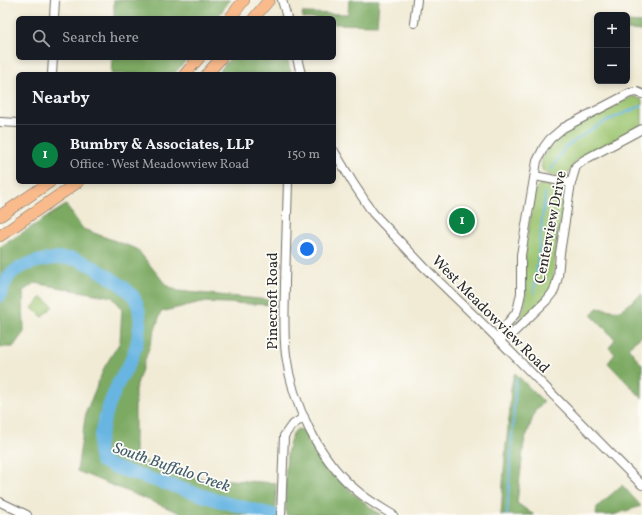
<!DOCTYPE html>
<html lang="en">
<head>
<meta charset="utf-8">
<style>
  :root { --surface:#171b24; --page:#242831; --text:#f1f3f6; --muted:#9ea1a6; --line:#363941; --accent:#0b8043 }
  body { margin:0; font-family:Vollkorn,serif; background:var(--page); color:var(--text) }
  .controls { position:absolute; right:12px; top:12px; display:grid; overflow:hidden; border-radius:6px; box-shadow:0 2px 6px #0003 }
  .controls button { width:36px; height:36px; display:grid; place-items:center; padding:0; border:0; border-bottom:1px solid var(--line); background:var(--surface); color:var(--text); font:20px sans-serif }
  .you { position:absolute; left:307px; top:249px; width:14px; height:14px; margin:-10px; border:3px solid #fff; border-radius:50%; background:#1a73e8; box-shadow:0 0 0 6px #1a73e833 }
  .badge { display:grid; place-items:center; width:26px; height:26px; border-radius:50%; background:var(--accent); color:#fff; font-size:13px; font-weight:700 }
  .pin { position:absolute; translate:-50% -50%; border:2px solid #fff; box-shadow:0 1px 4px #0006 }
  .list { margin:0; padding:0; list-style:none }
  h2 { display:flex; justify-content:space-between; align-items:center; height:52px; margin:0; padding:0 16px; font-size:17px }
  h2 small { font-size:13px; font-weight:400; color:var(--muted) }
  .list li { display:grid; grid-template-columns:26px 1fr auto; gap:12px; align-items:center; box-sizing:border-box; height:60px; padding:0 16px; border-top:1px solid var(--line) }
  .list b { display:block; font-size:15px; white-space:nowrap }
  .list p { margin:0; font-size:13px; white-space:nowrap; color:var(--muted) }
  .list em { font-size:13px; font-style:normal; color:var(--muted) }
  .icon { flex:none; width:22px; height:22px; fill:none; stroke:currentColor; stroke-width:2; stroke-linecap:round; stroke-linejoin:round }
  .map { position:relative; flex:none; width:642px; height:515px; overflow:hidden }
  .search { position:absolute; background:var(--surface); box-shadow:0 2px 6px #0003; left:16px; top:16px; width:320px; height:44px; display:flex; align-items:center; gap:10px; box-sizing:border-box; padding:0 14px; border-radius:6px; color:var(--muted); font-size:15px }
  .panel { position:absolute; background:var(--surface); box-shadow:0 2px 6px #0003; left:16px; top:72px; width:320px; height:112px; border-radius:6px }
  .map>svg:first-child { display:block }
  .green { fill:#9cc571; stroke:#64784e }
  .forest { fill:#7daa63; stroke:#546a47 }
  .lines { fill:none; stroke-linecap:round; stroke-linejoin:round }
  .stream { stroke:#68b5e2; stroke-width:2 }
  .river { stroke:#68b5e2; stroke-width:13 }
  .minor-casing { stroke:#706e66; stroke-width:10 }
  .major-casing { stroke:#706e66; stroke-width:12 }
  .minor { stroke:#fff; stroke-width:8 }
  .major { stroke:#fabb8c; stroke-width:11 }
  .labels { text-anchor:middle; stroke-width:3.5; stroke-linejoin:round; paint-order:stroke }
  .street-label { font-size:15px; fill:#2b2b2b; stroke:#fdfcf7 }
  .water-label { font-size:16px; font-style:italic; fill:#405b6b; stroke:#fdfcf7 }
</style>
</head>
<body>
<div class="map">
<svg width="642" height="515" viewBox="0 0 642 515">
  <rect width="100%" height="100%" fill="#fdfcf7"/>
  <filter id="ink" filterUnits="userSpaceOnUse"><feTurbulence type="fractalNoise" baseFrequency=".025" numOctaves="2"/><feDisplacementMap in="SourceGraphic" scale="8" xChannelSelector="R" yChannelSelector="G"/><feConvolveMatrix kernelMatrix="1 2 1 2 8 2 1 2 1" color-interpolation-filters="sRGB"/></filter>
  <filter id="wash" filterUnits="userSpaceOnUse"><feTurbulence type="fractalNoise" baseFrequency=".012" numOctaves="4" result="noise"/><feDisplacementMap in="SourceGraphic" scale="16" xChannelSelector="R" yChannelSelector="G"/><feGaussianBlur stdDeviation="0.9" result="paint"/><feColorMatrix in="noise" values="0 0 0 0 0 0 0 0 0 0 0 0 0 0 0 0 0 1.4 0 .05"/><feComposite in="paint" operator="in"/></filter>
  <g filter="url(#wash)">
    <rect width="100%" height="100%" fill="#f1ebd5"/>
    <!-- green -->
    <g class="green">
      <path d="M632,97H636L642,100V125L579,158C573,164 572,171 565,176C523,179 546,146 565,132Z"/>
      <path d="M540,184L561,188L565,195L555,257L553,283L546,296L511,331L510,328C515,323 521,318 523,311C529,296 524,281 525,265C525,239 532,214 536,188Z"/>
      <path d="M42,297L53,306L43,317L32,308Z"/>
    </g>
    <!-- forest -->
    <g class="forest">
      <path d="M114,0H230L217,18H114Z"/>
      <path d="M349,0H379L377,25L334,24V18H303L302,13L348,14Z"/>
      <path d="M627,22L642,23V31L627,30Z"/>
      <path d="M112,58H188L174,74H111Z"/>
      <path d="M230,58H287L291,74H217Z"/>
      <path d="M66,205L83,229L137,249L166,285L178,291L279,301L278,305L201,302L161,312L135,390V457L184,477L276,483V515H185L77,471L86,412L105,366L120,342L122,308L112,297L35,283L23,291L24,332L13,347H0V247Z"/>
      <path d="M642,294V336L628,347L642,365V398L608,363L615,354L609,348L615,339L591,315L597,308L619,311Z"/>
      <path d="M515,373L544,402L535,411L524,443L517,503L534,515H501C503,483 505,451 509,419C511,403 509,387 515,373Z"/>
      <path d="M297,429C308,429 311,443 316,451C333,477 356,497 381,515H286C286,496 282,440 297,429Z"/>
      <path d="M622,485L641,506L613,515H596L597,507Z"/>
    </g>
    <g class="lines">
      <!-- stream -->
      <g class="stream">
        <path d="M551,170L564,148L577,139L602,123L641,106"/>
        <path d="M534,292L545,193"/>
        <path d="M507,515L516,379"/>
      </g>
      <!-- river -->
      <path class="river" d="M0,296C3,288 6,278 13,272C27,261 61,255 78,260C91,264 128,287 135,299C139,306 140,314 140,323C139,334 137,345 133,355C129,367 121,376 116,388C109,404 98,435 99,452C99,455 100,458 101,461L113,467L223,502L275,515"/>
    </g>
  </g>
  <g filter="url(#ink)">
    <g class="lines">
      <defs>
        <g id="minor">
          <path d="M282,0L287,18"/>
          <path d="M54,18L55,0"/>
          <path d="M414,23L417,0"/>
          <path d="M297,58L301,74"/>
          <path d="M52,74L53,58"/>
          <path d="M0,122L18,123"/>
          <path d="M334,151L353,183L373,213L425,268L487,328L642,485"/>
          <path d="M535,176L571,183"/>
          <path d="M288,182C287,215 286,249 285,282C285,306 283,331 286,355C292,403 318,458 356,490C367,500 380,507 393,515"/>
          <path d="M498,339L505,326L516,313L518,307L521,293V255L523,243L537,161L544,147L550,139L563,128L630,93L637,92L642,94"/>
          <path d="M498,339L513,333L546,301L554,291L558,277L560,253L571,183L576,166L584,160L642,129"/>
          <path d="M0,502L27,515"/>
          <path d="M281,515L284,436L291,426L304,417"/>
        </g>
        <g id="major">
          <path d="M230,18L244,0"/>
          <path d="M254,18L269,0"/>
          <path d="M185,74L199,58"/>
          <path d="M207,74L221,58"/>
          <path d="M0,216L50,182"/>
          <path d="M0,236L78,182"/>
        </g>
      </defs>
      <!-- minor casing -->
      <use href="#minor" class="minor-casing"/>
      <!-- major casing -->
      <use href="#major" class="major-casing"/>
      <!-- minor -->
      <use href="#minor" class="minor"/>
      <!-- major -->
      <use href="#major" class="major"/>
    </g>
  </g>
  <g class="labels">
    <!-- street labels -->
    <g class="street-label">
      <text transform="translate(550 227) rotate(-79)" y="5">Centerview Drive</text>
      <text transform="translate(272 301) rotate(-90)" y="5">Pinecroft Road</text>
      <text transform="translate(491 314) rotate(45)" y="5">West Meadowview Road</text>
    </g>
    <!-- water labels -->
    <g class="water-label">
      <text transform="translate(172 466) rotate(19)" y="6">South Buffalo Creek</text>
    </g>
  </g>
</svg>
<div class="controls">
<button>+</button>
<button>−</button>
</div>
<div class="you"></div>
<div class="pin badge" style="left:462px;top:221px">1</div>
<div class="search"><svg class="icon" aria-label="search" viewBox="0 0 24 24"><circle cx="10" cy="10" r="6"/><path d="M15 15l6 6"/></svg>Search here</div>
<section class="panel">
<h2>Nearby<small></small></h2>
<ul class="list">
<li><span class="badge">1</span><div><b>Bumbry &amp; Associates, LLP</b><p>Office · West Meadowview Road</p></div><em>150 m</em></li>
</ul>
</section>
</div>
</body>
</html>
